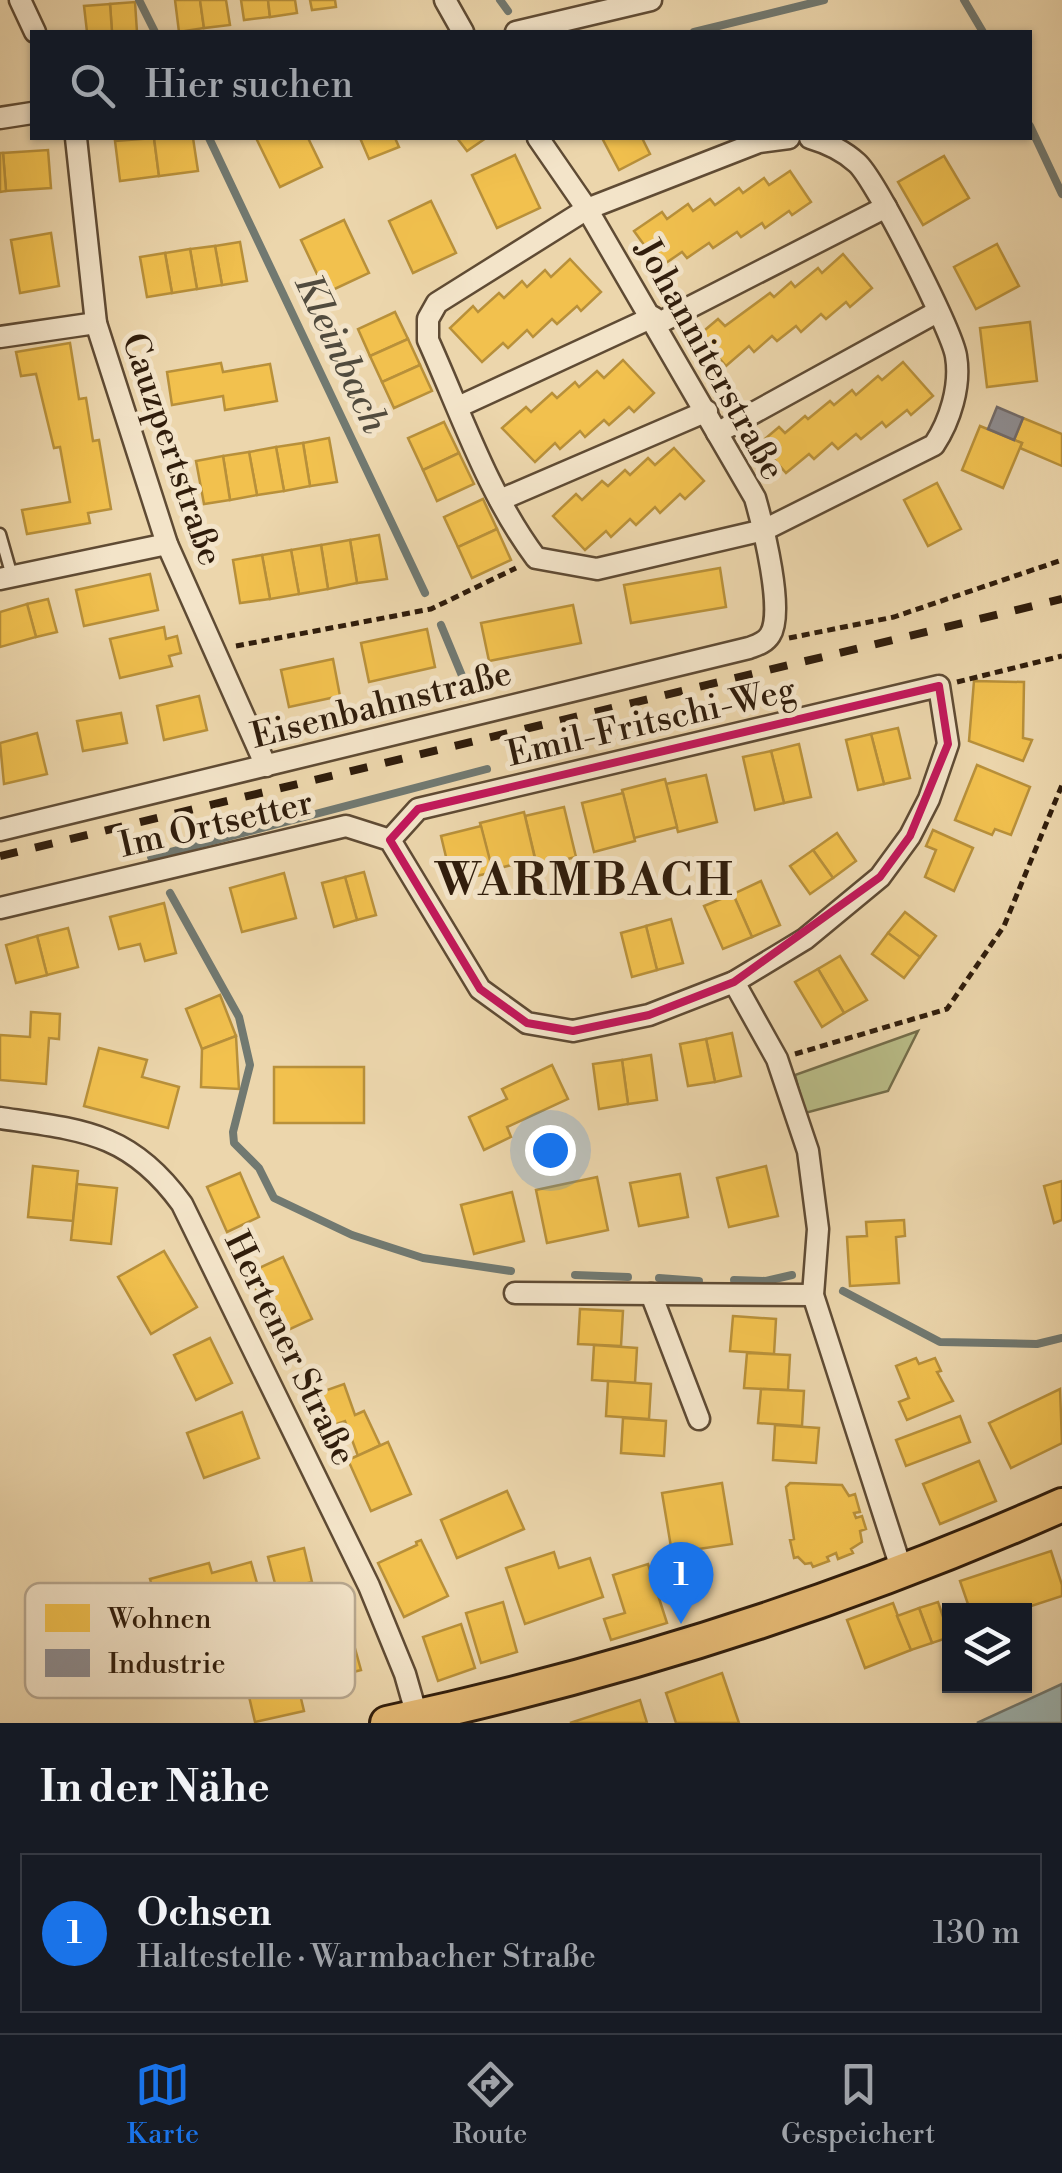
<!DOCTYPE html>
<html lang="de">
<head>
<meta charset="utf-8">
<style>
  :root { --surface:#171b24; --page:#20242c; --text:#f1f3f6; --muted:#9ea1a6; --line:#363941; --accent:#1a73e8 }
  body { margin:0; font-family:"Libre Bodoni",serif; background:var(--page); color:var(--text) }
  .controls { position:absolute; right:30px; bottom:30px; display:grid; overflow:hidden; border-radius:0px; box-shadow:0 2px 8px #0004 }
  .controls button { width:90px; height:90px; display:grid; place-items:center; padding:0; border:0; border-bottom:2px solid var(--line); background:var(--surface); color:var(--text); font:50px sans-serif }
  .you { position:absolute; left:550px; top:1150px; width:35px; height:35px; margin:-25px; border:8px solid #fff; border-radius:50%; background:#1a73e8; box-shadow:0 0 0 15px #1a73e833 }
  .badge { display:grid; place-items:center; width:65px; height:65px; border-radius:50%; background:var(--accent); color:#fff; font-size:32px; font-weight:700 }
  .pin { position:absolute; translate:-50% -82px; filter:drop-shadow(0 2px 5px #0008) }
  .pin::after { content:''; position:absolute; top:52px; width:35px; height:30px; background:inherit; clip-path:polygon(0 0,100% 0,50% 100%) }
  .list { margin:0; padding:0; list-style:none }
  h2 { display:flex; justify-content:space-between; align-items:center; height:130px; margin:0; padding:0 40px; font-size:42px }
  h2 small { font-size:32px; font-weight:400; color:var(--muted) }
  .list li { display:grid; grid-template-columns:65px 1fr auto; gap:30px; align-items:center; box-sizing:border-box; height:160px; margin:0 20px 20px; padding:0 20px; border:2px solid var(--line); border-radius:0px }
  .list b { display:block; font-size:38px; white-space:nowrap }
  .list p { margin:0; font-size:32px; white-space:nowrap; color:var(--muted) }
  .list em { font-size:32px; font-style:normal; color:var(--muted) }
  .icon { flex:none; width:55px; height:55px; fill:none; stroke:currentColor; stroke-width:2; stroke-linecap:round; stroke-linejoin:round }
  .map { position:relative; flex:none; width:1062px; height:1723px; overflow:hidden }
  .search { position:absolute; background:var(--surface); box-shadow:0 2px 8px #0004; left:30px; right:30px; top:30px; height:110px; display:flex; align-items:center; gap:25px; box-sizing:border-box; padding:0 35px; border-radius:0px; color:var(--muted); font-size:38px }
  .sheet { height:310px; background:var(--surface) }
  nav { display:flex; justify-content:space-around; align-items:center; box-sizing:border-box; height:140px; border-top:2px solid var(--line); background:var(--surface); font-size:28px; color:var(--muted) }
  nav a { display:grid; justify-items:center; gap:5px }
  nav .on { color:var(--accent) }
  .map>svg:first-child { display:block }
  .green { fill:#b9bd88; stroke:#746d4a; stroke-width:2.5 }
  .water { fill:#9db6b4; stroke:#717971; stroke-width:2.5 }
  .homes { fill:#f2c14e; stroke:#b8903a; stroke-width:2.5 }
  .industry { fill:#8d8d92; stroke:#716b6a; stroke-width:2.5 }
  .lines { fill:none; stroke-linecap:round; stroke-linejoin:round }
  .stream { stroke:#717971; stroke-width:8 }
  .lane-casing { stroke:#5f4b34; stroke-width:15 }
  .street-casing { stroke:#5f4b34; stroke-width:25 }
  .primary-casing { stroke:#301d0c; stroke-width:38 }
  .path { stroke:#301d0c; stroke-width:5; stroke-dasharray:8 5; stroke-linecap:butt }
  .lane { stroke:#f3e4c9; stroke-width:10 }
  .street { stroke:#f3e4c9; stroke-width:20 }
  .primary { stroke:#e6bb76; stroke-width:32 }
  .rail { stroke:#301d0c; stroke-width:8; stroke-dasharray:18 18; stroke-linecap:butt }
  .marked { fill:none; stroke:#c2185b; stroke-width:8; stroke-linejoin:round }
  .labels { text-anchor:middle; stroke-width:10; stroke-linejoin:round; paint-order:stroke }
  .street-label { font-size:35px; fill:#301d0c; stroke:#f3e4c9 }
  .water-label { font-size:38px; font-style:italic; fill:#514b3e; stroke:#f3e4c9 }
  .district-label { font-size:45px; font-weight:bold; letter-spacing:2.5px; fill:#301d0c; stroke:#f3e4c9 }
  .key { fill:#f3e4c9; stroke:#b8a890; stroke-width:2.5 }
  .key-label { font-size:28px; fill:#301d0c }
</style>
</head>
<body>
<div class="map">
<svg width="1062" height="1723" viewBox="0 0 1062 1723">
  <rect width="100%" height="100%" fill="#ecd6ac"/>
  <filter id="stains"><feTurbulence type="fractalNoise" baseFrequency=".002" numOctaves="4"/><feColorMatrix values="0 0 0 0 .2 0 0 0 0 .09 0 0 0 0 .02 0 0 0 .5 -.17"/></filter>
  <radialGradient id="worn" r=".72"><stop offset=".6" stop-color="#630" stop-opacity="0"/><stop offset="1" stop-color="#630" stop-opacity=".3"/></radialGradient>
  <!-- green -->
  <path class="green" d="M918,1031L888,1091L805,1113L795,1075Z"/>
  <!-- water -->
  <path class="water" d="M1062,1684V1723H977Z"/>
  <!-- homes -->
  <g class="homes">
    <path d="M175,0H200L204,28L179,32Z"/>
    <path d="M200,0H226L230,25L204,28Z"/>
    <path d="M241,0H268L270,17L244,20Z"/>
    <path d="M268,0H295L297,13L270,17Z"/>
    <path d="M310,0H335L336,7L312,10Z"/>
    <path d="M135,2L137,32H112L110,4Z"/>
    <path d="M110,4L112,32H87L84,6Z"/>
    <path d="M154,138L159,176L120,181L115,141Z"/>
    <path d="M154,138H193L198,171L159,176Z"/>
    <path d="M256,138H308L322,167L280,187Z"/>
    <path d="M360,138H395L399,147L369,159Z"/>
    <path d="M457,138H486L467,151Z"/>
    <path d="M602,138H642L650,154L619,170Z"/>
    <path d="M48,150L51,188L6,191L3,153Z"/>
    <path d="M0,153H3L6,191L0,192Z"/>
    <path d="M515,155L540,208L497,228L472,175Z"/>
    <path d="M944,156L969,198L923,225L898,182Z"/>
    <path d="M790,171L811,202L792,215L789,211L765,228L762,223L741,237L737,232L713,248L709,243L687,258L682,252L660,267L634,231L662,212L667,219L688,204L693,211L710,199L715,205L739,188L743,193L764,178L769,185Z"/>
    <path d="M431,201L456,253L413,273L389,221Z"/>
    <path d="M344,220L369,273L326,293L301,240Z"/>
    <path d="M51,233L59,286L20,293L11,240Z"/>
    <path d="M240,242L247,281L222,285L215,246Z"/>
    <path d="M997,244L1019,286L976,309L954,267Z"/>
    <path d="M215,246L222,285L197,289L190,249Z"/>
    <path d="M190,249L197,289L172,293L165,253Z"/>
    <path d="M165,253L172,293L147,297L140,257Z"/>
    <path d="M843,254L872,288L850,307L846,302L826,319L821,314L801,332L796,326L777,341L772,336L754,352L749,346L726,366L699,335L718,319L725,326L770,293L774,297L791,282L795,287L818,268L822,273Z"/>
    <path d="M570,259L601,292L581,311L577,306L557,324L552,319L533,337L527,330L508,348L503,343L482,362L450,328L473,306L478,312L499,293L504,298L522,281L527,287L545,270L551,277Z"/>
    <path d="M395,312L408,339L370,356L358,329Z"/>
    <path d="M1030,322L1037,381L987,387L980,328Z"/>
    <path d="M408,339L420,365L382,382L370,356Z"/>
    <path d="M70,343L79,399L86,398L93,441L99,440L111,509L88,513L90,523L27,534L22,510L70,502L60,447L54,448L36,374L21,376L16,352Z"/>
    <path d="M623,360L654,393L634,412L629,407L609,425L604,420L585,437L580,431L560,449L555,443L535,462L502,428L526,407L531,412L552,393L557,398L575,382L579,387L597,371L604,378Z"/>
    <path d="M903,362L933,396L911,415L907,410L886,427L882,422L861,439L856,434L838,449L832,443L814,459L809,454L786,473L760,443L779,427L785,433L805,416L808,419L830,401L834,405L852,390L856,395L878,376L882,380Z"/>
    <path d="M221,363L223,372L270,364L277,401L225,410L223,396L172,405L167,372Z"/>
    <path d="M420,365L432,391L394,408L382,382Z"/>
    <path d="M1023,418L1062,434V466L1020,448L1022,443L1014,440Z"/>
    <path d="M444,422L459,453L423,470L408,438Z"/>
    <path d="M980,426L1022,443L1003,488L962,470Z"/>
    <path d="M329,438L337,482L310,486L303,443Z"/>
    <path d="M303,443L310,486L284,491L276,447Z"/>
    <path d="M276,447L284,491L257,495L249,452Z"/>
    <path d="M674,448L704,481L685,499L680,494L660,513L655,507L636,525L630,519L611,537L606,531L585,550L553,516L576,494L582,500L602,481L608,486L625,470L630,475L648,458L655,465Z"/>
    <path d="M249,452L257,495L230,500L223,456Z"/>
    <path d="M459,453L474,484L437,501L423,470Z"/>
    <path d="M223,456L230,500L204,504L196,461Z"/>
    <path d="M937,483L961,529L928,546L904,500Z"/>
    <path d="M483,499L497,529L458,547L444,517Z"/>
    <path d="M497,529L511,560L472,578L458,547Z"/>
    <path d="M379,535L387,579L357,583L350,540Z"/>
    <path d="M350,540L357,583L328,589L321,545Z"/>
    <path d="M321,545L328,589L299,594L291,550Z"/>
    <path d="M291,550L299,594L270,599L262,555Z"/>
    <path d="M262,555L270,599L240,603L233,560Z"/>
    <path d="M720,568L726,607L631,623L624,585Z"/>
    <path d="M150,574L158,610L84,626L76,590Z"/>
    <path d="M48,599L57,632L36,637L27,604Z"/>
    <path d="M27,604L36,637L0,647V612Z"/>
    <path d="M573,605L581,643L489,661L481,623Z"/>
    <path d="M164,627L166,639L177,636L181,653L169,656L172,666L120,678L110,639Z"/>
    <path d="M427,629L435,667L369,682L361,643Z"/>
    <path d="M333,659L340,696L289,707L281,670Z"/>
    <path d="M974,681L1024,682L1023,738L1032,740L1023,761L969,741Z"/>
    <path d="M199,696L207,730L164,740L157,706Z"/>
    <path d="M121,713L127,743L83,751L77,721Z"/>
    <path d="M898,728L910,778L884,784L871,734Z"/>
    <path d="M37,733L47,774L4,784L0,743Z"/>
    <path d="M871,734L884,784L858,790L846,740Z"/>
    <path d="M799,744L811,797L784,803L771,751Z"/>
    <path d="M771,751L784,803L755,810L743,757Z"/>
    <path d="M977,765L1030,787L1011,835L995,829L992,835L955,820Z"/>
    <path d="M706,775L717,822L678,832L666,784Z"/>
    <path d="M665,779L677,827L634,838L622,790Z"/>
    <path d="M623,793L635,841L594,852L582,803Z"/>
    <path d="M564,807L576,857L537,866L525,816Z"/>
    <path d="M524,812L535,859L492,870L480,823Z"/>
    <path d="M481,826L493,872L452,882L441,836Z"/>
    <path d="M933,830L973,848L954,891L925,877L936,850L926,846Z"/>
    <path d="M837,833L856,861L833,878L813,850Z"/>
    <path d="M813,850L833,878L810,894L790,866Z"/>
    <path d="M364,872L376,915L357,920L345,877Z"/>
    <path d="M284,873L296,918L242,932L230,888Z"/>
    <path d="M345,877L357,920L334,927L322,883Z"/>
    <path d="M761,881L780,925L752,937L733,894Z"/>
    <path d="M733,894L752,937L723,949L704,906Z"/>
    <path d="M164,903L176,953L145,961L140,944L119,949L110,917Z"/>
    <path d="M905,912L936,936L920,957L888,933Z"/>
    <path d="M671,919L683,963L657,970L646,926Z"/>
    <path d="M646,926L657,970L632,977L621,933Z"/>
    <path d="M68,928L78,967L47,975L37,936Z"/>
    <path d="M888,933L920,957L904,978L872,954Z"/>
    <path d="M37,936L47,975L16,983L6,945Z"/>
    <path d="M840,956L867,1000L844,1013L818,969Z"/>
    <path d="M818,969L844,1013L822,1027L795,982Z"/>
    <path d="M220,995L236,1036L202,1049L186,1009Z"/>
    <path d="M31,1012L60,1014L59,1039L49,1038L46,1084L0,1080V1035L30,1037Z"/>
    <path d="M732,1033L741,1076L715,1082L706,1039Z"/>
    <path d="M236,1036L239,1089L201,1087L202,1049Z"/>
    <path d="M706,1039L715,1082L688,1086L680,1044Z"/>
    <path d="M99,1048L147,1060L142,1077L179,1087L168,1128L84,1106Z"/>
    <path d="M651,1055L657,1100L628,1104L622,1060Z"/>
    <path d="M622,1060L628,1104L599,1109L593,1064Z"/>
    <path d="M552,1065L568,1099L507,1127L511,1137L484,1150L469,1117L507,1099L502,1089Z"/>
    <rect x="274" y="1067" width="90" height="56"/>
    <path d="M33,1166L78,1171L73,1221L28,1217Z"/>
    <path d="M766,1166L778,1216L729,1227L717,1178Z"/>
    <path d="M240,1173L259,1217L227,1232L207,1187Z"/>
    <path d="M680,1174L688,1217L639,1226L630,1183Z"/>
    <path d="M597,1177L608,1230L547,1243L536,1190Z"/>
    <path d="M1062,1181V1220L1054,1223L1044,1186Z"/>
    <path d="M77,1184L117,1188L111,1244L71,1240Z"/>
    <path d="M512,1192L524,1241L474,1254L461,1205Z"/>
    <path d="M904,1220L905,1236L896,1237L899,1283L850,1286L847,1237L867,1236L866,1222Z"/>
    <path d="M164,1251L197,1307L151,1334L118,1277Z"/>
    <path d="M283,1257L312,1319L277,1335L248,1273Z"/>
    <path d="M580,1309L623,1311L621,1346L578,1344Z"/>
    <path d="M733,1316L776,1319L774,1354L730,1351Z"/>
    <path d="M210,1338L232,1383L196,1400L174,1355Z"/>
    <path d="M594,1345L637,1348L635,1383L592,1380Z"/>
    <path d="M747,1353L790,1355L788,1390L744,1388Z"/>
    <path d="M916,1358L919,1364L935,1358L941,1371L937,1372L953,1401L907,1420L899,1402L909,1398L896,1366Z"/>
    <path d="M608,1381L651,1384L649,1419L606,1416Z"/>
    <path d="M344,1384L355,1415L364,1411L380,1445L358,1456L345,1421L328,1427L313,1395Z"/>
    <path d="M761,1389L804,1391L802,1426L758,1423Z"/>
    <path d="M1060,1389L1062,1443L1011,1468L989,1423Z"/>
    <path d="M242,1412L259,1458L204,1478L187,1433Z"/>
    <path d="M960,1416L970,1442L906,1466L896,1440Z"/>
    <path d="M623,1418L666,1421L664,1456L621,1453Z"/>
    <path d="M775,1425L819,1428L816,1463L773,1460Z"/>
    <path d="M388,1442L411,1494L371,1511L348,1460Z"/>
    <path d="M979,1461L996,1501L940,1524L923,1484Z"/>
    <path d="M722,1483L732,1544L672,1553L662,1493Z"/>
    <path d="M790,1483L842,1485L849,1496L855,1494L860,1512L854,1513L856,1518L862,1516L866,1529L860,1531L862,1542L851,1549L853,1553L838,1559L836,1553L827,1557L829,1561L813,1567L811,1563L805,1564L798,1557L794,1558L790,1540L794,1539L786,1487Z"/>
    <path d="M507,1491L524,1529L457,1558L441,1520Z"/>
    <path d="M421,1540L448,1596L404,1617L378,1563L417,1545L416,1542Z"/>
    <path d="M304,1548L312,1582L277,1591L268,1557Z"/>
    <path d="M1051,1551L1062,1585V1596L1019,1610H970L960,1581Z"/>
    <path d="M554,1552L559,1568L590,1558L603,1597L525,1624L506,1568Z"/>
    <path d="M251,1562L264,1608L166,1636L150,1579L209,1563L212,1573Z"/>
    <path d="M648,1564L667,1623L611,1640L604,1619L625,1613L613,1575Z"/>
    <path d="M503,1602L517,1652L481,1663L466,1613Z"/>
    <path d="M938,1602L950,1637L932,1643L919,1608Z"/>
    <path d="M893,1603L911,1650L865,1668L847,1620Z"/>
    <path d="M919,1608L932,1643L911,1650L897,1616Z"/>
    <path d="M346,1616L361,1670L298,1686L283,1633Z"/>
    <path d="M461,1624L475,1668L438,1681L423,1637Z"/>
    <path d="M261,1631L268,1664L255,1667L261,1695L298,1686L304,1711L255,1722L243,1671L217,1677L209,1643Z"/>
    <path d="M722,1673L739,1723H676L666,1693Z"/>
    <path d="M640,1700L647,1723H570Z"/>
  </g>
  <!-- industry -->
  <path class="industry" d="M997,407L1023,418L1014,440L988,429Z"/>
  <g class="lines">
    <!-- stream -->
    <g class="stream">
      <path d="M139,0L155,32"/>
      <path d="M500,0L508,11"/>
      <path d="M964,0L983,32"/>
      <path d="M694,32L824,0"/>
      <path d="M1030,126L1062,194"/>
      <path d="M209,138L425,593"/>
      <path d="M441,625L470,695"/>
      <path d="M151,857L487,769"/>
      <path d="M170,893L239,1017L250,1065L233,1132L234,1143L259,1168L274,1198L352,1235L423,1258L511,1271"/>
      <path d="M575,1275L628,1277"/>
      <path d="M659,1278L699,1281"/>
      <path d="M734,1280L766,1281L792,1275"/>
      <path d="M843,1291L940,1342L1037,1344L1062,1338"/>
    </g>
    <defs>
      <path id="lane" d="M0,534L12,576"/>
      <g id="street">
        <path d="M20,0L35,32"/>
        <path d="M445,0L463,32"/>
        <path d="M516,32L651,0"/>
        <path d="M0,118L32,113"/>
        <path d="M76,138L96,323L167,544L266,766"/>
        <path d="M789,138L759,142L587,209L437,303L428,319V340C461,413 488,494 536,558L597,569L764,530L934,445C950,421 961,386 956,356C952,331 876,180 857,163C843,150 827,143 810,138"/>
        <path d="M657,324L886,207"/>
        <path d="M0,337L96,323"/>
        <path d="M458,407L653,317"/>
        <path d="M717,433L937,312"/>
        <path d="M500,500L707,411"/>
        <path d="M0,579L167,544"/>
        <path d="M0,830L749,648C757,645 765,643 770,635C785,612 763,526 755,498L587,209L538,138"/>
        <path d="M0,908L346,826L390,840L480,989L527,1023L573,1031L649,1015L734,982L805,939L880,877L910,836L929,799L948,744L939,686L418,809L390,840"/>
        <path d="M734,982L777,1059L808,1151L818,1229L813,1295L902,1571"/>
        <path d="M0,1118C82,1130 130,1132 182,1204L369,1586L405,1674L417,1716"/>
        <path d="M515,1293L813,1295"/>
        <path d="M651,1294L699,1419"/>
      </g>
      <path id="primary" d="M387,1723C618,1673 846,1601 1062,1505"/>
    </defs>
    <!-- lane casing -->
    <use href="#lane" class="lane-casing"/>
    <!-- street casing -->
    <use href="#street" class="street-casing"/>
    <!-- primary casing -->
    <use href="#primary" class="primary-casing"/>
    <!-- path -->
    <g class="path">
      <path d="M789,638L894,617L1062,560"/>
      <path d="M236,646L431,609L516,568"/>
      <path d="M957,682L1062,656"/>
      <path d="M795,1054L947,1009L1004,926L1062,785"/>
    </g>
    <!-- lane -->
    <use href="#lane" class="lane"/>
    <!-- street -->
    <use href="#street" class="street"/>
    <!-- primary -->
    <use href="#primary" class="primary"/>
    <!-- rail -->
    <path class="rail" d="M0,856L1062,599"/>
  </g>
  <!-- marked area -->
  <path class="marked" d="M939,686L948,744L910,836L880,877L734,982L649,1015L573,1031L527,1023L480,989L390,840L418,809Z"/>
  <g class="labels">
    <!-- street labels -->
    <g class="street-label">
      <text transform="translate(711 359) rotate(61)" y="12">Johanniterstraße</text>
      <text transform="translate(173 449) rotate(71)" y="12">Cauzpertstraße</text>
      <text transform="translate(381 704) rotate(-14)" y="12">Eisenbahnstraße</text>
      <text transform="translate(651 721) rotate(-13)" y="12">Emil-Fritschi-Weg</text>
      <text transform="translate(216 823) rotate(-13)" y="12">Im Ortsetter</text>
      <text transform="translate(291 1348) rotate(64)" y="12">Hertener Straße</text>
    </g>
    <!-- water labels -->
    <g class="water-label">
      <text transform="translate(342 353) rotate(65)" y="13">Kleinbach</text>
    </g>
    <!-- district labels -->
    <g class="district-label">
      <text x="585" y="895">WARMBACH</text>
    </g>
  </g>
  <!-- legend -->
  <rect x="25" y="1583" width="330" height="115" rx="15" class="key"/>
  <rect x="45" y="1604" width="45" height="28" fill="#f2c14e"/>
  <rect x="45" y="1649" width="45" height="28" fill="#8d8d92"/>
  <g class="key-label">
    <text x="108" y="1628">Wohnen</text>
    <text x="108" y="1673">Industrie</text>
  </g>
  <rect width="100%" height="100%" filter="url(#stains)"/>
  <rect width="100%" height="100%" fill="url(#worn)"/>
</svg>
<div class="controls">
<button><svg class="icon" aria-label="layers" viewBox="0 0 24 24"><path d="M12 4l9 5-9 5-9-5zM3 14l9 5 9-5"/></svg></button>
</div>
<div class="you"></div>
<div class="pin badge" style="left:681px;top:1624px">1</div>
<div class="search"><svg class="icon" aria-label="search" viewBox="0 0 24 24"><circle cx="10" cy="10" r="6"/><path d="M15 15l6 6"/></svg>Hier suchen</div>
</div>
<section class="sheet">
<h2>In der Nähe<small></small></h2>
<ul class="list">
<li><span class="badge">1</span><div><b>Ochsen</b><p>Haltestelle · Warmbacher Straße</p></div><em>130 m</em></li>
</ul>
</section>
<nav>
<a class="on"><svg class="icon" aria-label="map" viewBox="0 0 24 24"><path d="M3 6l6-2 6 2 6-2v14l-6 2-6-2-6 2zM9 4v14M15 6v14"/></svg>Karte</a>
<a><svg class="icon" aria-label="directions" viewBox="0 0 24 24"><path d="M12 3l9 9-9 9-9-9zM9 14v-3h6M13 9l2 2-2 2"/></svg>Route</a>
<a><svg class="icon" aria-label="saved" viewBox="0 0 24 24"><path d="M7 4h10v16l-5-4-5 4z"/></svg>Gespeichert</a>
</nav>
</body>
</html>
